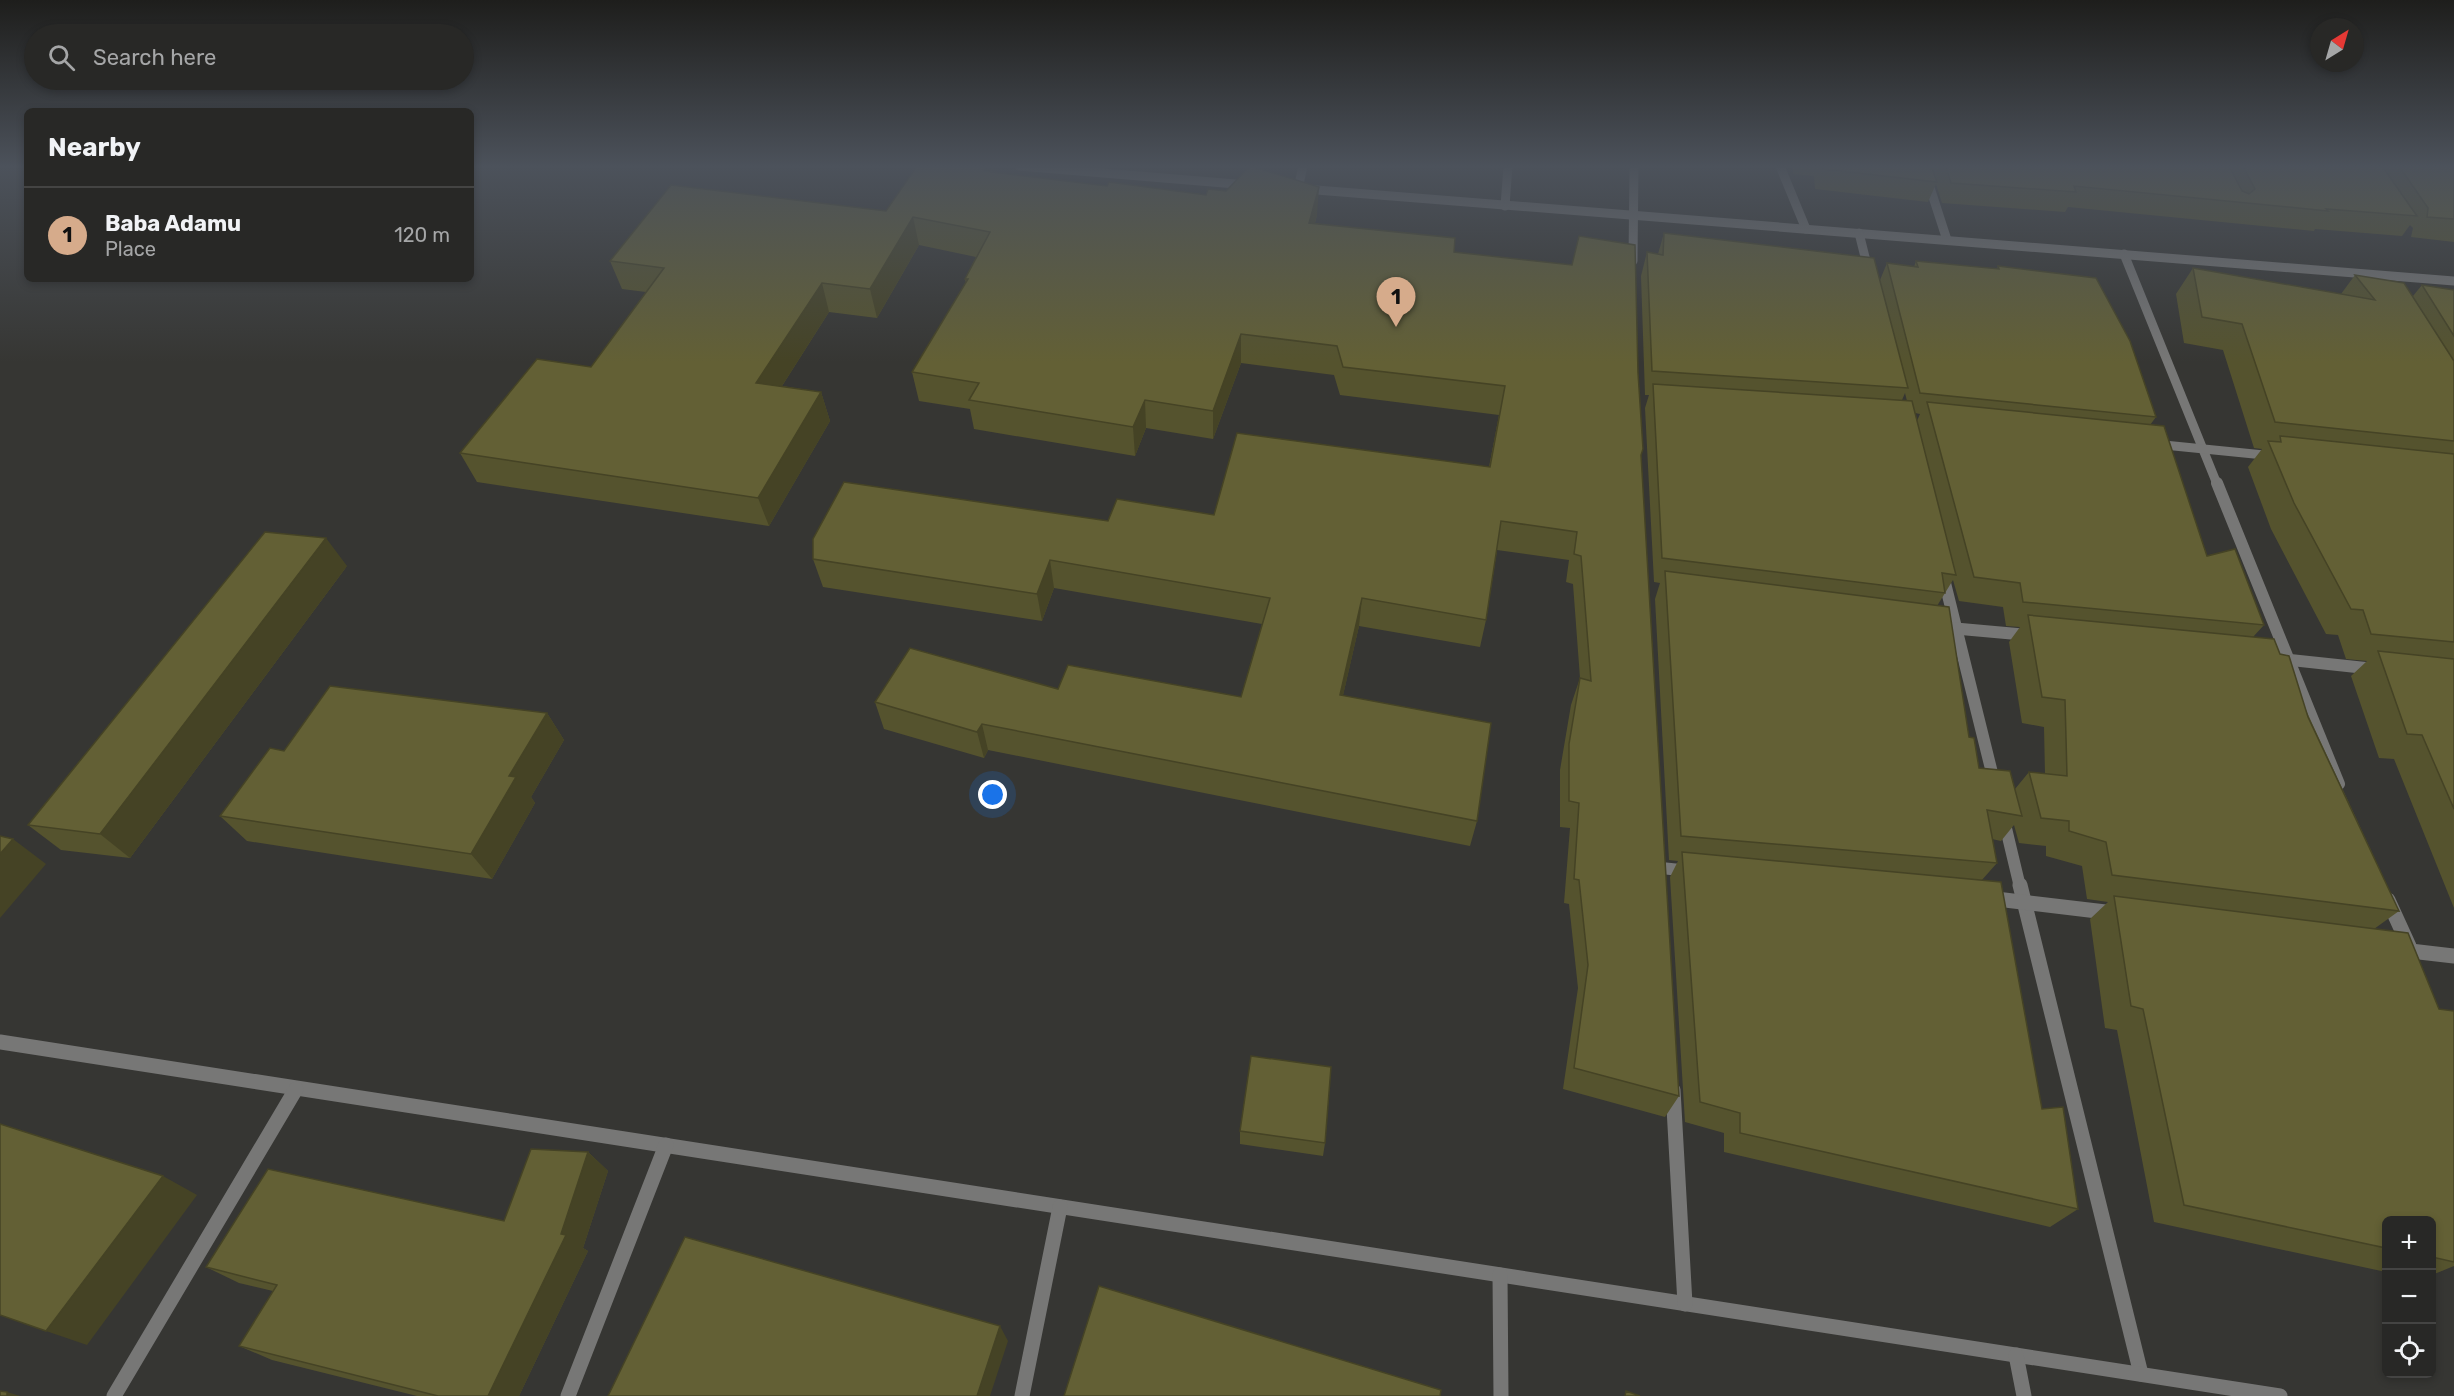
<!DOCTYPE html>
<html lang="en">
<head>
<meta charset="utf-8">
<style>
  :root { --surface:#282826; --page:#30302e; --text:#f1f3f6; --muted:#a5a6a7; --line:#444443; --accent:#d6ab8b }
  body { margin:0; font-family:Rubik,sans-serif; background:var(--page); color:var(--text) }
  .controls { position:absolute; right:18px; bottom:18px; display:grid; overflow:hidden; border-radius:9px; box-shadow:0 3px 9px #0003 }
  .controls button { width:54px; height:54px; display:grid; place-items:center; padding:0; border:0; border-bottom:2px solid var(--line); background:var(--surface); color:var(--text); font:30px sans-serif }
  .compass { position:absolute; left:2310px; top:18px; width:54px; height:54px; border-radius:50%; background:var(--surface); box-shadow:0 3px 9px #0003; rotate:37deg }
  .you { position:absolute; left:993px; top:795px; width:21px; height:21px; margin:-15px; border:4px solid #fff; border-radius:50%; background:#1a73e8; box-shadow:0 0 0 9px #1a73e833 }
  .badge { display:grid; place-items:center; width:39px; height:39px; border-radius:50%; background:var(--accent); color:#111; font-size:20px; font-weight:700 }
  .pin { position:absolute; translate:-50% -50px; filter:drop-shadow(0 2px 3px #0008) }
  .pin::after { content:''; position:absolute; top:32px; width:21px; height:18px; background:inherit; clip-path:polygon(0 0,100% 0,50% 100%) }
  .list { margin:0; padding:0; list-style:none }
  h2 { display:flex; justify-content:space-between; align-items:center; height:78px; margin:0; padding:0 24px; font-size:26px }
  h2 small { font-size:20px; font-weight:400; color:var(--muted) }
  .list li { display:grid; grid-template-columns:39px 1fr auto; gap:18px; align-items:center; box-sizing:border-box; height:96px; padding:0 24px; border-top:2px solid var(--line) }
  .list b { display:block; font-size:22px; white-space:nowrap }
  .list p { margin:0; font-size:20px; white-space:nowrap; color:var(--muted) }
  .list em { font-size:20px; font-style:normal; color:var(--muted) }
  .icon { flex:none; width:33px; height:33px; fill:none; stroke:currentColor; stroke-width:2; stroke-linecap:round; stroke-linejoin:round }
  .map { position:relative; flex:none; width:2454px; height:1396px; overflow:hidden }
  .search { position:absolute; background:var(--surface); box-shadow:0 3px 9px #0003; left:24px; top:24px; width:450px; height:66px; display:flex; align-items:center; gap:15px; box-sizing:border-box; padding:0 21px; border-radius:33px; color:var(--muted); font-size:22px }
  .panel { position:absolute; background:var(--surface); box-shadow:0 3px 9px #0003; left:24px; top:108px; width:450px; height:174px; border-radius:9px }
  .map>svg:first-child { display:block }
  .lines { fill:none; stroke-linecap:round; stroke-linejoin:round }
  .minor-far2 { stroke:#777776; stroke-width:9 }
  .minor-far1 { stroke:#777776; stroke-width:12 }
  .minor { stroke:#777776; stroke-width:15 }
  .wall { fill:#55532e; fill-rule:evenodd }
  .shaded-wall { fill:#454325 }
  .building { fill:#636035; stroke:#454325; stroke-width:1.5 }
</style>
</head>
<body>
<div class="map">
<svg width="2454" height="1396" viewBox="0 0 2454 1396">
  <rect width="100%" height="100%" fill="#363633"/>
  <g class="lines">
    <!-- minor-far2 -->
    <g class="minor-far2">
      <path d="M1019,166L1248,185"/>
      <path d="M1780,166L1806,229"/>
      <path d="M1923,166L1947,240"/>
      <path d="M1298,189L1303,166"/>
      <path d="M1304,189L2454,281"/>
      <path d="M1505,206L1508,166"/>
      <path d="M1859,233L1869,273"/>
      <path d="M2124,254L2217,484"/>
      <path d="M1633,261L1634,166"/>
      <path d="M2154,444L2274,456"/>
    </g>
    <!-- minor-far1 -->
    <g class="minor-far1">
      <path d="M2217,483L2339,784"/>
      <path d="M1943,575L1995,785"/>
      <path d="M1950,628L2028,635"/>
      <path d="M2282,659L2375,669"/>
      <path d="M2004,820L2020,887"/>
      <path d="M1661,868L1690,871"/>
    </g>
    <!-- minor -->
    <g class="minor">
      <path d="M2020,885L2141,1374"/>
      <path d="M1988,898L2114,913"/>
      <path d="M2388,900L2409,946"/>
      <path d="M2402,950L2454,956"/>
      <path d="M0,1042L2280,1396"/>
      <path d="M1673,1090L1685,1304"/>
      <path d="M1500,1275L1501,1396"/>
      <path d="M2016,1355L2024,1396"/>
      <path d="M114,1396L296,1089"/>
      <path d="M568,1396L666,1145"/>
      <path d="M1022,1396L1060,1207"/>
    </g>
  </g>
  <!-- wall -->
  <g class="wall">
    <path d="M917,166H995L996,173L1317,215L1315,223L1454,252L1638,373L1641,456L1679,1096L1665,1117L1563,1089L1578,988L1569,904L1564,903L1570,828L1560,827V770L1571,705L1580,678L1573,584L1566,582L1569,560L1497,550L1486,620L1480,647L1359,626L1343,695L1477,821L1470,846L988,750L984,758L884,729L875,702L1058,689L1241,697L1262,624L1054,588L1042,621L823,587L813,559L1108,521L1214,515L1489,467L1499,415L1340,395L1334,375L1241,363L1213,439L1146,428L1135,456L974,429L970,409L919,401L912,372L966,283L965,279L976,257L919,245L877,318L829,312L782,386L821,392L830,421L769,526L477,482L460,453L591,367L646,292L622,289L610,261L886,211Z"/>
    <path d="M1472,166H1498L1497,169Z"/>
    <path d="M1793,166H2454V242L2411,237L2413,228L2410,225L2402,236L2315,229L2314,231L2068,207L2065,212L1942,203L1936,184L1928,202L1815,189L1814,176L1793,174Z"/>
    <path d="M1664,233L1880,280L1887,263L1914,267L1916,261L1997,269L1998,266L2156,417L2150,425L2207,556L2264,625L2253,637L2280,654L2399,911L2374,929L2439,1009L2454,1011V1266L2432,1275V1221H2386V1272L2154,1222L2117,1030L2105,1028L2090,919L2108,902L2087,899L2082,866L2046,856V846L2019,843L2014,825L2001,841L1992,839L1997,863L1981,881L2042,1109L2078,1209L2050,1227L1724,1152V1133L1685,1122L1670,877L1678,861L1669,860L1655,599L1660,583L1654,582L1645,408L1649,395H1645L1641,276L1647,252L1658,254ZM1905,393L1907,401L1902,400ZM1915,413L1920,414L1917,421ZM1953,580L1959,601L2003,607L2006,626L2020,627L2009,642L2022,723L2044,727L2045,774L2029,772L2015,789L1979,768L1969,737L1937,606Z"/>
    <path d="M2193,268L2341,294L2355,275L2413,296L2422,285L2454,290V908L2394,759L2379,758L2351,676L2367,661L2346,659L2338,635L2326,634L2271,529L2248,467L2262,449L2254,448L2223,350L2184,343L2176,294Z"/>
    <path d="M347,566L130,858L61,850L28,825Z"/>
    <path d="M547,713L564,740L531,797L535,803L492,879L247,841L220,816L284,751Z"/>
    <path d="M1240,1131L1325,1143L1323,1156L1240,1144Z"/>
    <path d="M588,1152L608,1171L583,1248L588,1251L519,1396H417L272,1360L239,1346L273,1291L239,1283L206,1267L504,1221Z"/>
  </g>
  <!-- shaded-wall -->
  <g class="shaded-wall">
    <path d="M988,166H995L998,185L984,171Z"/>
    <path d="M1319,187L1317,215L1307,251L1309,223Z"/>
    <path d="M913,217L919,245L877,318L870,289Z"/>
    <path d="M822,283L829,312L766,411L756,383Z"/>
    <path d="M1241,334V363L1213,439V411Z"/>
    <path d="M821,392L830,421L769,526L758,498Z"/>
    <path d="M1145,400L1146,428L1135,456L1133,427Z"/>
    <path d="M326,538L347,566L130,858L100,834Z"/>
    <path d="M1050,560L1054,588L1042,621L1037,594Z"/>
    <path d="M1362,598L1359,626L1337,722L1340,695Z"/>
    <path d="M547,713L564,740L531,797L535,803L492,879L471,854L509,776Z"/>
    <path d="M982,724L988,750L984,758L977,732Z"/>
    <path d="M13,839L46,864L0,918V854Z"/>
    <path d="M588,1152L608,1171L583,1248L588,1251L519,1396H488L561,1234Z"/>
    <path d="M163,1176L197,1195L87,1345L46,1331Z"/>
    <path d="M1000,1326L1008,1341L990,1396H977Z"/>
    <path d="M7,1392L20,1396H7Z"/>
  </g>
  <!-- building -->
  <g class="building">
    <path d="M917,166H988L984,171L1107,186L1109,182L1206,195L1208,189L1226,191L1250,166L1319,187L1309,223L1455,238L1454,252L1572,265L1579,236L1635,245L1638,373L1643,449L1641,455L1679,1096L1574,1068L1588,965L1579,880L1574,879L1579,803L1569,801V744L1580,678L1591,681L1581,556L1574,554L1577,532L1501,521L1486,620L1362,598L1340,695L1491,723L1477,821L982,724L977,732L875,702L910,648L1058,689L1068,665L1241,697L1270,598L1050,560L1037,594L813,559V539L844,482L1108,521L1117,499L1214,515L1237,433L1490,467L1505,386L1343,367L1337,346L1241,334L1213,411L1145,400L1133,427L969,400L979,383L912,372L968,279H965L990,232L913,217L870,289L822,283L756,383L821,392L758,498L460,453L537,359L591,367L664,268L610,261L671,185L886,211Z"/>
    <path d="M1822,166H1931L1937,182L1823,169Z"/>
    <path d="M1946,166H2229L2242,191L2249,194L2255,189L2243,166H2382L2417,216L2326,209L2328,211L2074,186L2076,192L1951,183Z"/>
    <path d="M2399,166H2454V219L2427,217L2428,208Z"/>
    <path d="M1664,233L1874,258L1908,388L1652,371L1647,252L1663,255Z"/>
    <path d="M1916,261L1999,269L1998,266L2096,278L2130,341L2156,417L1920,393L1887,263L1918,267Z"/>
    <path d="M2193,268L2375,300L2355,275L2404,283L2454,361V441L2275,422L2242,324L2202,317Z"/>
    <path d="M2422,285L2454,290V336Z"/>
    <path d="M1653,384L1912,401L1956,575L1942,573L1945,593L1662,558Z"/>
    <path d="M1927,402L2164,426L2207,556L2235,549L2264,625L2023,602L2020,583L1974,577Z"/>
    <path d="M2280,436L2454,454V642L2371,634L2363,610L2351,609L2294,503L2268,441L2281,442Z"/>
    <path d="M265,532L326,538L100,834L28,825Z"/>
    <path d="M1665,571L1949,607L1969,737L1974,738L1979,768L2010,771L2022,816L1987,810L1997,863L1681,836Z"/>
    <path d="M2028,615L2274,639L2280,654L2289,656L2308,717L2399,911L2112,875L2106,842L2069,831V821L2041,818L2029,772L2067,776L2065,700L2042,697Z"/>
    <path d="M2378,651L2454,659V809L2422,735L2407,734Z"/>
    <path d="M330,686L547,713L509,776L516,777L471,854L220,816L270,748L284,751Z"/>
    <path d="M0,836L13,839L0,854Z"/>
    <path d="M1682,852L2001,882L2042,1109L2063,1107L2078,1209L1740,1133V1113L1700,1102Z"/>
    <path d="M2114,896L2408,933L2439,1009L2454,1011V1262L2432,1257V1221H2386V1248L2184,1205L2143,1009L2131,1006Z"/>
    <path d="M1251,1056L1331,1067L1325,1143L1240,1131Z"/>
    <path d="M0,1124L163,1176L46,1331L0,1315Z"/>
    <path d="M531,1149L588,1152L561,1234L566,1235L488,1396H438L239,1346L277,1285L206,1267L268,1169L504,1221Z"/>
    <path d="M685,1237L1000,1326L977,1396H608Z"/>
    <path d="M1099,1286L1441,1390L1440,1396H1064Z"/>
    <path d="M0,1391L7,1392V1396H0Z"/>
    <path d="M1626,1391L1640,1396H1625Z"/>
  </g>
  <!-- sky -->
  <linearGradient id="sky" x2="0" y2="1"><stop stop-color="#1e1e1c"/><stop offset="0.46" stop-color="#4c525b"/><stop offset="1" stop-color="#4c525b" stop-opacity="0"/></linearGradient>
  <rect width="2454" height="362" fill="url(#sky)"/>
</svg>
<div class="controls">
<button>+</button>
<button>−</button>
<button><svg class="icon" aria-label="locate" viewBox="0 0 24 24"><circle cx="12" cy="12" r="6"/><path d="M12 2v4M12 18v4M2 12h4M18 12h4"/></svg></button>
</div>
<svg class="compass" viewBox="-18 -18 36 36"><path d="M0-13l5 13h-10z" fill="#e53935"/><path d="M0 13l5-13h-10z" fill="#a5a6a7"/></svg>
<div class="you"></div>
<div class="pin badge" style="left:1396px;top:327px">1</div>
<div class="search"><svg class="icon" aria-label="search" viewBox="0 0 24 24"><circle cx="10" cy="10" r="6"/><path d="M15 15l6 6"/></svg>Search here</div>
<section class="panel">
<h2>Nearby<small></small></h2>
<ul class="list">
<li><span class="badge">1</span><div><b>Baba Adamu</b><p>Place</p></div><em>120 m</em></li>
</ul>
</section>
</div>
</body>
</html>
